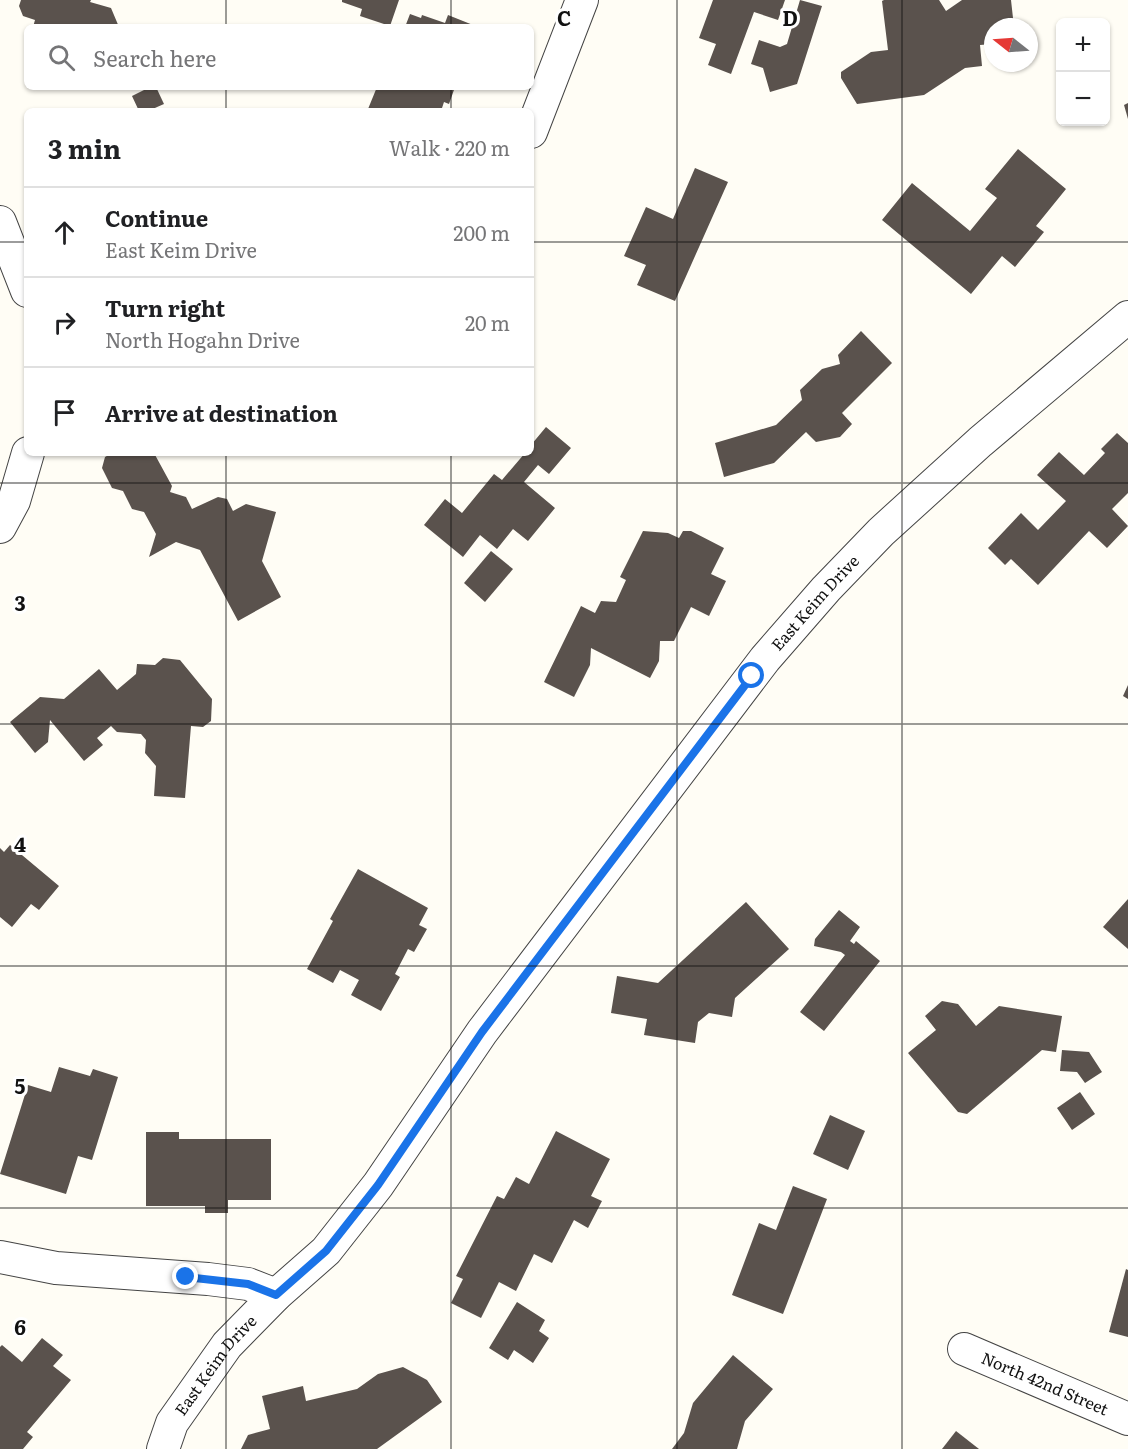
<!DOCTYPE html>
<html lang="en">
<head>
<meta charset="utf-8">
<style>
  :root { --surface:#fff; --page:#f6f6f6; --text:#202124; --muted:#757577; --line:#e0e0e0 }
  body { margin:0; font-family:Literata,serif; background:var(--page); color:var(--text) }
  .controls { position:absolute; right:18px; top:18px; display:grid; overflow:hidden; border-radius:9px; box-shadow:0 2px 4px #0004 }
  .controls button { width:54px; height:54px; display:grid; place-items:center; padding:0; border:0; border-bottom:2px solid var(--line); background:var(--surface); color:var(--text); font:30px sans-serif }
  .compass { position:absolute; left:984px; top:18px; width:54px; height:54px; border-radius:50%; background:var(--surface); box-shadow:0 2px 4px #0004; rotate:287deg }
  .stop { position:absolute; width:18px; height:18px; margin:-14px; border:4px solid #1a73e8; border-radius:50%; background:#fff }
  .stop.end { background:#1a73e8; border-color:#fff; box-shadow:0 2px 6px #0008 }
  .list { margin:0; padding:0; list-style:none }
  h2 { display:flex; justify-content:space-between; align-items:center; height:78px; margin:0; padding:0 24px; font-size:26px }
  h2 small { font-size:20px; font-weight:400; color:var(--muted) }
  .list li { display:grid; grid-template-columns:39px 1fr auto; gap:18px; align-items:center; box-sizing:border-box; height:90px; padding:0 24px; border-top:2px solid var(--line) }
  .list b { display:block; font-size:22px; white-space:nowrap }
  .list p { margin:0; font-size:20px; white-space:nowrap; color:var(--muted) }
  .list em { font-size:20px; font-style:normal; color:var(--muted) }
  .icon { flex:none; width:33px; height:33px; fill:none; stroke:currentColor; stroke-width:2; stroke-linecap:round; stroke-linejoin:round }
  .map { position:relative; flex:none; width:1128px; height:1449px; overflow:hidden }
  .search { position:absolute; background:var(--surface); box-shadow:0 2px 4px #0004; left:24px; top:24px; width:510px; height:66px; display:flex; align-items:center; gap:15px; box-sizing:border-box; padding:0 21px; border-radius:9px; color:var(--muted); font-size:22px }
  .panel { position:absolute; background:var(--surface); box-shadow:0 2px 4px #0004; left:24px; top:108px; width:510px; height:348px; border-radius:9px }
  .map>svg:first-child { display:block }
  .building { fill:#5a524d }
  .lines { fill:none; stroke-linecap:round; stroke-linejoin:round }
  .street-casing { stroke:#444; stroke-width:34 }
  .street { stroke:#fff; stroke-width:32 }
  .route { stroke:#1a73e8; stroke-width:8 }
  .grid { fill:none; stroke:#111; stroke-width:1.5; stroke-opacity:0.55 }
  .labels { text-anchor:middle; stroke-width:6; stroke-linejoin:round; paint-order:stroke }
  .street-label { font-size:16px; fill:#111; stroke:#fff }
  .grid-label { font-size:20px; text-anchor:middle; font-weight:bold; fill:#111; stroke:#fff; stroke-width:6; stroke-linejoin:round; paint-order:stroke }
</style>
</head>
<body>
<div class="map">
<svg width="1128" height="1449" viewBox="0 0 1128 1449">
  <rect width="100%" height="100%" fill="#fffdf5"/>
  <!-- building -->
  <g class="building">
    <path d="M21,0H91L90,2L111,8L119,27H33L35,20L23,16L19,6Z"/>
    <path d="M342,0H399L390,26L360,16L362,9L342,2Z"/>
    <path d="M713,0H785L778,20L754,12L731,74L708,65L716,44L699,38Z"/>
    <path d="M800,0L822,6L797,84L770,92L763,68L751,64L759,40L780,47L787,44Z"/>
    <path d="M884,0H939L946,11L962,0H1011L1014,27H993V44L980,45L982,66L965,68L924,95L857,104L841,78V72L871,52L888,50L882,1Z"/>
    <path d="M410,14L421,18L422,15L445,23L448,15L478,27H405Z"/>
    <path d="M150,87H156L164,104L148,111H139L132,96Z"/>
    <path d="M377,87H455L449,104L444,102L441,111H373L368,109Z"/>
    <path d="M1128,103V119L1124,105Z"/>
    <path d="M1018,149L1066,189L1036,226L1044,232L1015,267L1002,256L971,294L882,220L912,183L970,231L997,198L985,189Z"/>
    <path d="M695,168L728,182L675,301L637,285L646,265L624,256L646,207L673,219Z"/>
    <path d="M861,331L892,363L842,413L852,424L840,437L816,442L806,432L774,463L724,477L715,443L776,425L802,400L800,390L822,369L840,364L838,355Z"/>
    <path d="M546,427L571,448L549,474L538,465L524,482L555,508L528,541L513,529L497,549L480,535L463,557L424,525L445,499L462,513L494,474L502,480L525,453H531V445Z"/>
    <path d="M1117,433L1128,443V493L1112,509L1128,526L1107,548L1089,531L1038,585L1011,559L1005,565L988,548L1021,513L1038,530L1066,501L1037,475L1059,452L1084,475L1105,453L1101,449Z"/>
    <path d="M112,453H154L172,486L170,492L186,497L192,509L218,497L227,499L233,511L246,504L276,512L262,561L281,597L238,621L200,550L176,542L149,557L156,534L144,512L132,509L123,491L112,488L102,468L105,457Z"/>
    <path d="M643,531L668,533L679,538L683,531H691L724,548L711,574L726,581L709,616L691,607L674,641H660L659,661L650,678L591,648L590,665L574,697L544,682L581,606L595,613L601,601L616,602L626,580L620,577Z"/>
    <path d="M491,551L513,569L485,602L464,583Z"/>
    <path d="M163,658L180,660L212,699L211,721L203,727L191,726L185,798L154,796L156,766L145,753L146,740L141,734L117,732L111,726L97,738L103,745L84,761L50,720L48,742L35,753L10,722L40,697L64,699L99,669L117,690L136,674L137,664L155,665Z"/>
    <path d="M1128,685V699L1123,696Z"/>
    <path d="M10,845L59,886L39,910L31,904L12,927L0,917V848L4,852Z"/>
    <path d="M358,869L428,908L419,925L427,929L414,952L408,949L395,974L400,977L381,1011L351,995L359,980L340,970L333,983L307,969L333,921L330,919Z"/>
    <path d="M1128,899V949L1103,927Z"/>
    <path d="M746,902L789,949L735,998L732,1017L709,1013L698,1022L695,1043L644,1035L647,1019L611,1013L617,976L658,983Z"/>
    <path d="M839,910L860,927L850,941L854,944L856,941L880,961L824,1031L800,1012L845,955L841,952L814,946L815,939Z"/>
    <path d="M942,1001L958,1004L976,1026L999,1006L1062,1016L1056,1052L1042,1050L967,1114L958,1112L908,1053L936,1030L925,1016Z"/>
    <path d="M1062,1050L1089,1052L1102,1072L1085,1083L1077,1072L1060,1071Z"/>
    <path d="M59,1067L90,1076L93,1069L118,1077L92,1160L78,1156L66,1194L0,1174L28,1085L51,1092Z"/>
    <path d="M1080,1092L1095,1114L1072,1130L1057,1108Z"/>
    <path d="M830,1115L865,1131L848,1170L813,1154Z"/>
    <path d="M556,1131L610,1159L591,1196L602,1201L588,1228L574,1220L552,1263L534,1254L516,1291L499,1282L481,1318L451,1303L463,1279L456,1276L497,1196L504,1199L516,1177L529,1184Z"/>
    <path d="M146,1132H179V1139H271V1200H228V1213H205V1206H146Z"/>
    <path d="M793,1186L827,1199L783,1314L732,1295L759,1223L776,1230Z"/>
    <path d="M1126,1269L1128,1270V1337L1109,1332Z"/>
    <path d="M517,1302L545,1320L539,1331L549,1338L533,1363L514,1350L508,1360L489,1348Z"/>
    <path d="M42,1338L63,1355L53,1366L71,1380L27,1432L33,1437L23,1449H0V1347L2,1345L22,1362Z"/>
    <path d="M733,1355L773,1389L745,1421L737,1449H672L684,1433L693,1403Z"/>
    <path d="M403,1367L427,1380L442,1402L377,1449H241L248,1435L270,1429L262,1396L303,1386L306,1401L357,1389L378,1374Z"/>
    <path d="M956,1431L979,1449H942Z"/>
  </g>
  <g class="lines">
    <defs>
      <g id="street">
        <path d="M531,132L582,0"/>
        <path d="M0,222L27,291"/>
        <path d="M0,527L14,501L28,453"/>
        <path d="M0,1257L56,1268L208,1279L248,1284L276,1295"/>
        <path id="s1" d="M964,1349L1128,1419"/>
        <path id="s2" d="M163,1449L172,1423L227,1345L276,1295L326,1251L378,1185L482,1032L765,659L826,589L881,532L980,442L1128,317"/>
      </g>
    </defs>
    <!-- street casing -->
    <use href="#street" class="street-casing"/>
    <!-- street -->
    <use href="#street" class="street"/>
  </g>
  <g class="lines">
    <!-- route -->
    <path class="route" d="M186,1277L248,1284L276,1295L326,1251L378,1185L482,1032L752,676"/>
  </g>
  <!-- grid -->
  <path class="grid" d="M226,0V27M451,0V27M677,0V1449M902,0V1449M226,87V111M451,87V111M0,242H27M531,242H1128M226,453V1449M451,453V1449M0,483H1128M0,724H1128M0,966H1128M0,1208H1128"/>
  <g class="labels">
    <!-- street labels -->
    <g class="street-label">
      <text dy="6" stroke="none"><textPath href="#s2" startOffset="1072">East Keim Drive</textPath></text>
      <text dy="6" stroke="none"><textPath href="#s2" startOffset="100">East Keim Drive</textPath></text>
      <text dy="6" stroke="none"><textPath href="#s1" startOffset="88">North 42nd Street</textPath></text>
    </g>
  </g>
  <g class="grid-label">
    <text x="564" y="26">C</text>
    <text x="790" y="26">D</text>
    <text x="20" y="611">3</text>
    <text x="20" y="852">4</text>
    <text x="20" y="1094">5</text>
    <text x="20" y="1335">6</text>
  </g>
</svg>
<div class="controls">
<button>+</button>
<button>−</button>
</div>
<svg class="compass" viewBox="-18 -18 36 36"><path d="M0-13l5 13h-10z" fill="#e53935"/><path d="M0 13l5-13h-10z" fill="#757577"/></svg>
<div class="stop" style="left:752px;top:676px"></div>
<div class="stop end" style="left:186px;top:1277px"></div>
<div class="search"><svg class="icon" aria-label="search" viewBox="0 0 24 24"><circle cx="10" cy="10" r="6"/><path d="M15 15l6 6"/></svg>Search here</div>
<section class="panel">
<h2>3 min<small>Walk · 220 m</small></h2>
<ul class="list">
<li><svg class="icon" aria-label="ahead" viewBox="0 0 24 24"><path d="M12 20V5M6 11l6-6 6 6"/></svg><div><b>Continue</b><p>East Keim Drive</p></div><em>200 m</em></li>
<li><svg class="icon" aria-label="right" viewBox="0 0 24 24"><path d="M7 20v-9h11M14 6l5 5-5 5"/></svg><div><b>Turn right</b><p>North Hogahn Drive</p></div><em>20 m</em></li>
<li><svg class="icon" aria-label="arrive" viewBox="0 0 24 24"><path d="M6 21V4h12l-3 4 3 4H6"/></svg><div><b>Arrive at destination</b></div></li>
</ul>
</section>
</div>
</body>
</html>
